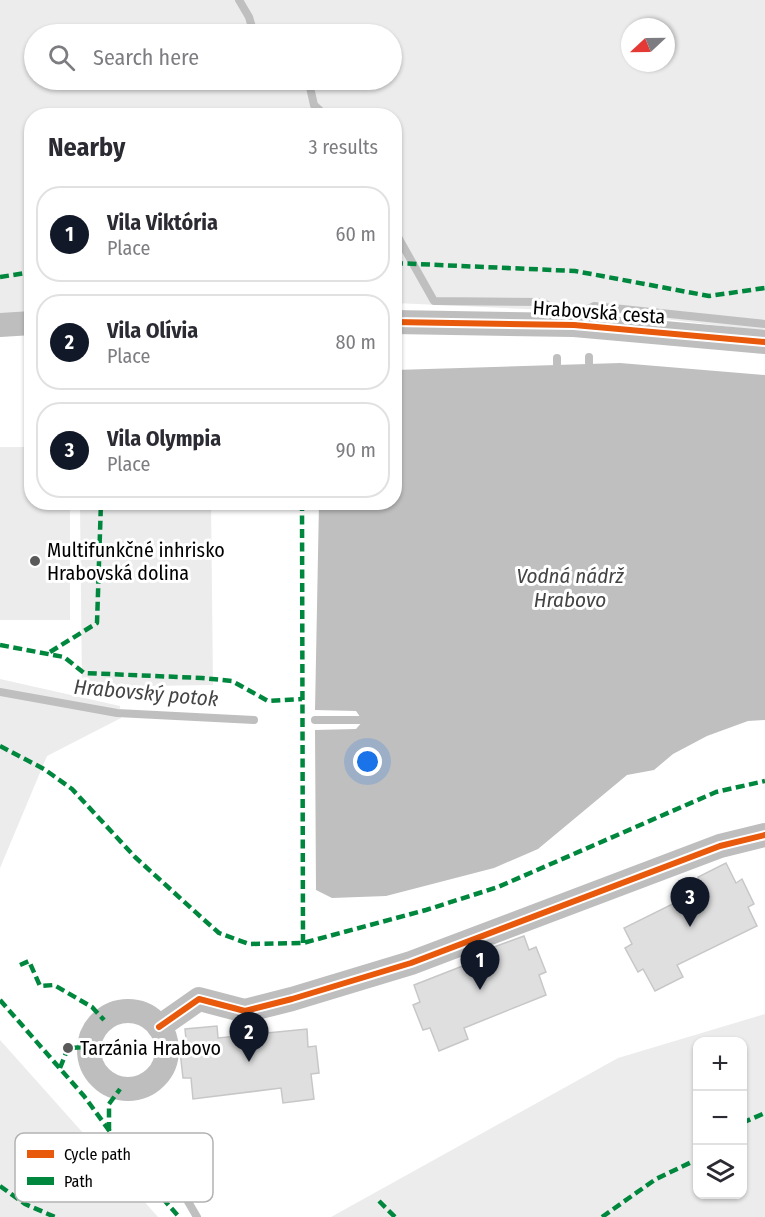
<!DOCTYPE html>
<html lang="en">
<head>
<meta charset="utf-8">
<style>
  :root { --surface:#fff; --page:#f7f7f7; --text:#2b2b33; --muted:#7c7c81; --line:#e1e1e2; --accent:#111827 }
  body { margin:0; font-family:"Fira Sans Condensed",sans-serif; background:var(--page); color:var(--text) }
  .controls { position:absolute; right:18px; bottom:18px; display:grid; overflow:hidden; border-radius:12px; box-shadow:0 2px 4px #0004 }
  .controls button { width:54px; height:54px; display:grid; place-items:center; padding:0; border:0; border-bottom:2px solid var(--line); background:var(--surface); color:var(--text); font:30px sans-serif }
  .compass { position:absolute; left:621px; top:18px; width:54px; height:54px; border-radius:50%; background:var(--surface); box-shadow:0 2px 4px #0004; rotate:248deg }
  .you { position:absolute; left:368px; top:762px; width:21px; height:21px; margin:-15px; border:4px solid #fff; border-radius:50%; background:#1a73e8; box-shadow:0 0 0 9px #1a73e833 }
  .badge { display:grid; place-items:center; width:39px; height:39px; border-radius:50%; background:var(--accent); color:#fff; font-size:20px; font-weight:700 }
  .pin { position:absolute; translate:-50% -50px; filter:drop-shadow(0 2px 3px #0008) }
  .pin::after { content:''; position:absolute; top:32px; width:21px; height:18px; background:inherit; clip-path:polygon(0 0,100% 0,50% 100%) }
  .list { margin:0; padding:0; list-style:none }
  h2 { display:flex; justify-content:space-between; align-items:center; height:78px; margin:0; padding:0 24px; font-size:26px }
  h2 small { font-size:20px; font-weight:400; color:var(--muted) }
  .list li { display:grid; grid-template-columns:39px 1fr auto; gap:18px; align-items:center; box-sizing:border-box; height:96px; margin:0 12px 12px; padding:0 12px; border:2px solid var(--line); border-radius:24px }
  .list b { display:block; font-size:22px; white-space:nowrap }
  .list p { margin:0; font-size:20px; white-space:nowrap; color:var(--muted) }
  .list em { font-size:20px; font-style:normal; color:var(--muted) }
  .icon { flex:none; width:33px; height:33px; fill:none; stroke:currentColor; stroke-width:2; stroke-linecap:round; stroke-linejoin:round }
  .map { position:relative; flex:none; width:765px; height:1217px; overflow:hidden }
  .search { position:absolute; background:var(--surface); box-shadow:0 2px 4px #0004; left:24px; top:24px; width:378px; height:66px; display:flex; align-items:center; gap:15px; box-sizing:border-box; padding:0 21px; border-radius:33px; color:var(--muted); font-size:22px }
  .panel { position:absolute; background:var(--surface); box-shadow:0 2px 4px #0004; left:24px; top:108px; width:378px; height:402px; border-radius:24px }
  .map>svg:first-child { display:block }
  .green { fill:#ececec; fill-rule:evenodd }
  .water { fill:#bfbfbf }
  .lines { fill:none; stroke-linecap:round; stroke-linejoin:round }
  .stream { stroke:#bfbfbf; stroke-width:8 }
  .building { fill:#dfdfdf; stroke:#c7c7c7; stroke-width:1.5 }
  .minor { stroke:#bebebe; stroke-width:24 }
  .quiet { stroke:#00873e; stroke-width:4.5; stroke-dasharray:9 4.5; stroke-linecap:butt }
  .cycleway-casing { stroke:#fff; stroke-width:10 }
  .cycleway { stroke:#e8590c; stroke-width:6 }
  .poi-dot { fill:#595959; stroke:#fff; stroke-width:2 }
  .labels { text-anchor:middle; stroke-width:6; stroke-linejoin:round; paint-order:stroke }
  .street-label { font-size:20px; fill:#000; stroke:#fff }
  .poi-label { font-size:20px; fill:#000; stroke:#fff; text-anchor:start }
  .water-label { font-size:21px; font-style:italic; fill:#444; stroke:#fff }
  .key { fill:#fff; stroke:#b2b2b2; stroke-width:1.5 }
  .key-label { font-size:16px; fill:#000 }
</style>
</head>
<body>
<div class="map">
<svg width="765" height="1217" viewBox="0 0 765 1217">
  <rect width="100%" height="100%" fill="#fff"/>
  <!-- green -->
  <g class="green">
    <path d="M0,0H765V331L614,313L395,303L394,116H32L31,313L0,315ZM630,27H666V63H630ZM34,34H392V80H34Z"/>
    <path d="M0,447H31L32,502L70,503V620H0Z"/>
    <path d="M80,503H211L213,685L82,687Z"/>
    <path d="M0,679L120,706L121,718L47,756L0,868Z"/>
    <path d="M765,1014V1217H331L618,1058ZM698,1042H742V1194H698Z"/>
    <path d="M0,1040L158,1217H0Z"/>
  </g>
  <!-- water -->
  <path class="water" d="M620,363L765,375V720L748,721L707,736L673,754L654,770L627,775L538,849L494,868L386,896L332,898L316,890L315,730L356,729L363,721L356,711L315,710L319,503L394,502L395,370Z"/>
  <g class="lines">
    <!-- stream -->
    <g class="stream">
      <path d="M239,0L249,17L254,34"/>
      <path d="M303,80L309,83L314,105L326,116"/>
      <path d="M394,230L434,301L543,302L552,308"/>
      <path d="M588,309L594,306L765,324"/>
      <path d="M589,357V363"/>
      <path d="M557,364V358"/>
      <path d="M0,692L117,713L254,720"/>
      <path d="M315,720H373"/>
      <path d="M149,1149L154,1157L162,1158L158,1162H163L160,1165L165,1164L163,1169H167L163,1174H170L167,1179L173,1178L171,1181L179,1186L197,1217"/>
    </g>
  </g>
  <!-- building -->
  <g class="building">
    <path d="M726,863L736,883L742,879L754,904L748,907L757,926L677,965L683,977L655,991L643,969L638,972L625,948L632,944L624,928L703,889L698,877Z"/>
    <path d="M524,936L529,950L536,947L546,972L539,975L546,995L464,1028L468,1039L439,1051L430,1028L423,1030L413,1005L420,1002L414,985L496,953L494,947Z"/>
    <path d="M217,1026L218,1038L307,1029L308,1047L316,1046L319,1073L311,1074L314,1099L283,1103L281,1088L193,1099L191,1078H183L180,1051L187,1050L185,1029Z"/>
  </g>
  <g class="lines">
    <!-- minor -->
    <g class="minor">
      <path d="M394,322L574,325L765,342"/>
      <path d="M0,325L32,323"/>
      <circle cx="128" cy="1050" r="39"/>
      <path d="M159,1027L199,999L245,1011L292,999L411,963L720,846L765,835"/>
    </g>
    <!-- quiet -->
    <g class="quiet">
      <path d="M394,263L575,271L709,296L765,288"/>
      <path d="M0,277L32,272"/>
      <path d="M302,502L303,943"/>
      <path d="M0,645L64,657L84,673L202,678L232,681L268,701L302,699"/>
      <path d="M50,652L97,623L101,502"/>
      <path d="M0,746L44,769L72,789L135,857L202,918L219,933L249,944L303,943L426,910L498,887L716,792L765,781"/>
      <path d="M20,965L29,961L40,986L54,985L92,1007L104,1020"/>
      <path d="M0,1000L84,1096L138,1170L179,1217"/>
      <path d="M60,1068L68,1048L89,1047"/>
      <path d="M742,1123L765,1113"/>
      <path d="M109,1131V1104L120,1089"/>
      <path d="M0,1186L25,1204L55,1217"/>
      <path d="M379,1201L395,1217"/>
      <path d="M602,1217L656,1179L698,1159"/>
    </g>
    <defs>
      <g id="cycleway">
        <path d="M394,322L574,325L765,342"/>
        <path d="M159,1027L199,999L245,1011L292,999L411,963L720,846L765,835"/>
      </g>
    </defs>
    <!-- cycleway casing -->
    <use href="#cycleway" class="cycleway-casing"/>
    <!-- cycleway -->
    <use href="#cycleway" class="cycleway"/>
  </g>
  <!-- markers -->
  <g class="poi-dot">
    <circle cx="35" cy="561" r="6"/>
    <circle cx="68" cy="1048" r="6"/>
  </g>
  <g class="labels">
    <!-- street labels -->
    <g class="street-label">
      <text transform="translate(599 312) rotate(4)" y="7">Hrabovská cesta</text>
    </g>
    <!-- poi labels -->
    <g class="poi-label">
      <text x="47" y="557">Multifunkčné inhrisko<tspan x="47" dy="23">Hrabovská dolina</tspan></text>
      <text x="80" y="1055">Tarzánia Hrabovo</text>
    </g>
    <!-- water labels -->
    <g class="water-label">
      <text x="570" y="583">Vodná nádrž<tspan x="570" dy="24">Hrabovo</tspan></text>
      <text transform="translate(146 693) rotate(5)" y="7">Hrabovský potok</text>
    </g>
  </g>
  <!-- legend -->
  <rect x="15" y="1133" width="198" height="69" rx="9" class="key"/>
  <rect x="27" y="1150" width="27" height="8" fill="#e8590c"/>
  <rect x="27" y="1177" width="27" height="8" fill="#00873e"/>
  <g class="key-label">
    <text x="64" y="1160">Cycle path</text>
    <text x="64" y="1187">Path</text>
  </g>
</svg>
<div class="controls">
<button>+</button>
<button>−</button>
<button><svg class="icon" aria-label="layers" viewBox="0 0 24 24"><path d="M12 4l9 5-9 5-9-5zM3 14l9 5 9-5"/></svg></button>
</div>
<svg class="compass" viewBox="-18 -18 36 36"><path d="M0-13l5 13h-10z" fill="#e53935"/><path d="M0 13l5-13h-10z" fill="#7c7c81"/></svg>
<div class="you"></div>
<div class="pin badge" style="left:480px;top:990px">1</div>
<div class="pin badge" style="left:249px;top:1062px">2</div>
<div class="pin badge" style="left:690px;top:927px">3</div>
<div class="search"><svg class="icon" aria-label="search" viewBox="0 0 24 24"><circle cx="10" cy="10" r="6"/><path d="M15 15l6 6"/></svg>Search here</div>
<section class="panel">
<h2>Nearby<small>3 results</small></h2>
<ul class="list">
<li><span class="badge">1</span><div><b>Vila Viktória</b><p>Place</p></div><em>60 m</em></li>
<li><span class="badge">2</span><div><b>Vila Olívia</b><p>Place</p></div><em>80 m</em></li>
<li><span class="badge">3</span><div><b>Vila Olympia</b><p>Place</p></div><em>90 m</em></li>
</ul>
</section>
</div>
</body>
</html>
